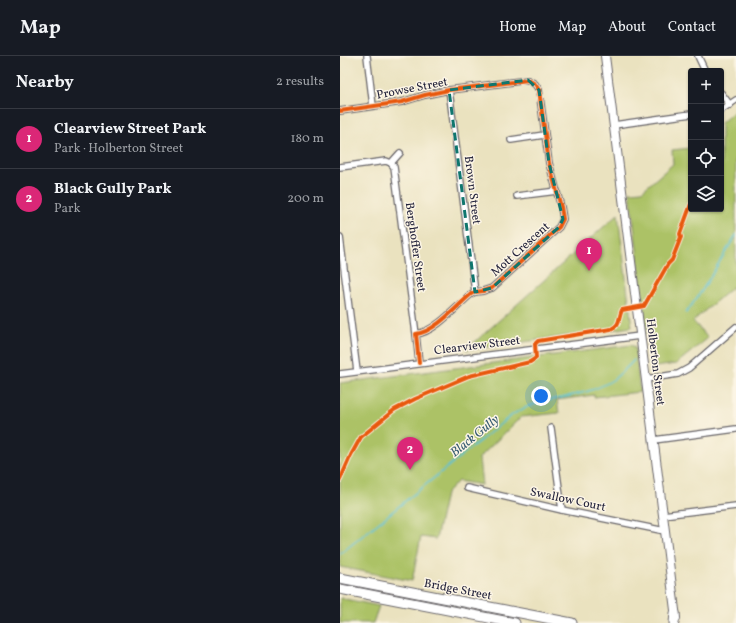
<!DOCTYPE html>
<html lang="en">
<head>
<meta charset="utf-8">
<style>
  :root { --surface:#171b24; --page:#20242c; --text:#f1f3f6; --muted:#9ea1a6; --line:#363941; --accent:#db2777 }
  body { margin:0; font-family:Vollkorn,serif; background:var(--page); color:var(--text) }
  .controls { position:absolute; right:12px; top:12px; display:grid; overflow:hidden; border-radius:4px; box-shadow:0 1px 3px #0004 }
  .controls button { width:36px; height:36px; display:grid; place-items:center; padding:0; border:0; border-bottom:1px solid var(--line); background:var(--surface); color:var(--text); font:20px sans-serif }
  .you { position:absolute; left:201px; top:340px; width:14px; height:14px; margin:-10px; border:3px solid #fff; border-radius:50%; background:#1a73e8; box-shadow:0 0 0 6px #1a73e833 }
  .badge { display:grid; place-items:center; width:26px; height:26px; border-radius:50%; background:var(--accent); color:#fff; font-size:13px; font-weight:700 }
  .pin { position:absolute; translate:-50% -33px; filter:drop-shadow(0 1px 2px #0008) }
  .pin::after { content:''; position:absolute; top:21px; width:14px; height:12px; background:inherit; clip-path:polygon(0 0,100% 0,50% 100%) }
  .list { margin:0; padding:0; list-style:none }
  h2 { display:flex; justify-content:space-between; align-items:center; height:52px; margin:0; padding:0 16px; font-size:17px }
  h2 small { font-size:13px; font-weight:400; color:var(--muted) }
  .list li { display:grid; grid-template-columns:26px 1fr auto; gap:12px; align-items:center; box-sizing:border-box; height:60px; padding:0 16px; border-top:1px solid var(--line) }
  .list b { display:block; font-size:15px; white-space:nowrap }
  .list p { margin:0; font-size:13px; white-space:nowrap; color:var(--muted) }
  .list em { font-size:13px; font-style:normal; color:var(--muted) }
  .icon { flex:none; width:22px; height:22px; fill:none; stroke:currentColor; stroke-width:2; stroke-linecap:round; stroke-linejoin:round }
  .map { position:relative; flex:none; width:396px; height:567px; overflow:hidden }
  header { display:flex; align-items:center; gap:24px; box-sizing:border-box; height:56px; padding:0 20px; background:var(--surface); border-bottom:1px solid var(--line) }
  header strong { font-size:19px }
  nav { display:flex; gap:22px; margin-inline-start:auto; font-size:14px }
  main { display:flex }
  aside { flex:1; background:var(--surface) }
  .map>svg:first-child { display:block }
  .green { fill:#acc266; stroke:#677250 }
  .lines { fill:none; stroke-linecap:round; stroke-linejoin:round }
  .stream { stroke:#58c1d4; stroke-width:1.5 }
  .street-casing { stroke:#686569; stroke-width:8 }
  .secondary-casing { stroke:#686569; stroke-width:10 }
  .primary-casing { stroke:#686569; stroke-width:11 }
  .street { stroke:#fff; stroke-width:5.5 }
  .secondary { stroke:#fff; stroke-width:8 }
  .primary { stroke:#fff; stroke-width:9 }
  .cycleway-casing { stroke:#fcf5e5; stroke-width:6 }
  .cycleway { stroke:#e8590c; stroke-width:4 }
  .marked { fill:none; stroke:#0f766e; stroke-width:3; stroke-dasharray:8 5; stroke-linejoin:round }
  .labels { text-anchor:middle; stroke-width:3; stroke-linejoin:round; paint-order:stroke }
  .street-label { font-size:12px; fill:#22223b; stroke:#fcf5e5 }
  .water-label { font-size:13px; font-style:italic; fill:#355a71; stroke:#fcf5e5 }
</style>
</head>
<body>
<header>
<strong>Map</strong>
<nav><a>Home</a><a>Map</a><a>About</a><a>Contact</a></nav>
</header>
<main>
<aside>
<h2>Nearby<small>2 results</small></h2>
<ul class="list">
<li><span class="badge">1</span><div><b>Clearview Street Park</b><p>Park · Holberton Street</p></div><em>180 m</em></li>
<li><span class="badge">2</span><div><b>Black Gully Park</b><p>Park</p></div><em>200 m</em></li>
</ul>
</aside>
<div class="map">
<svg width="396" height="567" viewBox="0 0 396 567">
  <rect width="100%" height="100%" fill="#fcf5e5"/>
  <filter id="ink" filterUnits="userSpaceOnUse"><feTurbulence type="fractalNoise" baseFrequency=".025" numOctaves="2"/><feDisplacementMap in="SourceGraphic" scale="8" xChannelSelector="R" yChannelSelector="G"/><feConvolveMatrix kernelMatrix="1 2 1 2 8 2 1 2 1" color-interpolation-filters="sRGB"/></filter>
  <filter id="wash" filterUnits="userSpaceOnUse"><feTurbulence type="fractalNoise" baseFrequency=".012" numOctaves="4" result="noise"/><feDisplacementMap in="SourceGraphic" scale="16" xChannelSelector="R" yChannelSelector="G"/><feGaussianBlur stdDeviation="0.9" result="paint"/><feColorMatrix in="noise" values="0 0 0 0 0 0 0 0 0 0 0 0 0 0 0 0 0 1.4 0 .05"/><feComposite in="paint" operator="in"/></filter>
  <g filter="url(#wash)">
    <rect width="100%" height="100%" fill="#eae2bf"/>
    <!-- green -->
    <g class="green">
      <path d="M396,54V228L353,265L368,282L336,308L315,311L312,308L308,285L290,136L302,135L333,108L332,94L351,92V153H381V67Z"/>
      <path d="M278,158L292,271L126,294Z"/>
      <path d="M291,289L295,291L300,336L254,341V339L217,344L219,357L181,361L139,402L142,429L118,425L106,438L96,483L81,481L72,525L0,511V327Z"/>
      <path d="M0,542L39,550L33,567H0Z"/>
    </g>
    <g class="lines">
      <!-- stream -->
      <g class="stream">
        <path d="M346,257L363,233L396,179"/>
        <path d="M0,498L168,362C176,356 185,351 195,348C221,340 251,339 274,323C281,317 288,311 294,304"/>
      </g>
    </g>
  </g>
  <g filter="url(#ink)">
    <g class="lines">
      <defs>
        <g id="street">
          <path d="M27,0L33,50"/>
          <path d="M358,0L365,15"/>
          <path d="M109,34L135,236"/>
          <path d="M381,37L390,49"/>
          <path d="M381,54L396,44"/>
          <path d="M0,55L62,46L85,39L109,34L188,24L195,28L199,34L209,107L221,151L223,163L219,171L152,232L143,235L135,236L131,238C117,250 95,276 76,278L79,307"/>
          <path d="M274,69L351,58"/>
          <path d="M171,84L204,79"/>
          <path d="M51,107L54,111L76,278"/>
          <path d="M51,107L60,97"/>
          <path d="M0,111L46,105L51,107"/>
          <path d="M177,140L217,135"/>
          <path d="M0,181L17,315"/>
          <path d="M0,318L300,280"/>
          <path d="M306,323L338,318L349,312L396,271"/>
          <path d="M211,372L222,454"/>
          <path d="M314,384L396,373"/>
          <path d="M127,432L222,454L325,475"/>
          <path d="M323,459L396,450"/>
        </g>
        <path id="secondary" d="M265,0L336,562"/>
        <g id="primary">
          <path d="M0,522L232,567"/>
          <path d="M0,533L175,567"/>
          <path d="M334,567L335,557"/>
        </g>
      </defs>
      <!-- street casing -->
      <use href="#street" class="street-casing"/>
      <!-- secondary casing -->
      <use href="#secondary" class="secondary-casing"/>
      <!-- primary casing -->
      <use href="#primary" class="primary-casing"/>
      <!-- street -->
      <use href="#street" class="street"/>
      <!-- secondary -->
      <use href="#secondary" class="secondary"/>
      <!-- primary -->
      <use href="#primary" class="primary"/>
      <defs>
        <g id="cycleway">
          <path d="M0,55L62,46L85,39L109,34L188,24L195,28L199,34L209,107L221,151L223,163L219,171L152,232L143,235L135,236L131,238C117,250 95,276 76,278L79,307"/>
          <path d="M0,424L11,399L21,381L54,354L75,343L129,320L190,306L196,302L195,288L198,285L271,273C281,269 278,262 282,254L304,250L328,208L332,204L341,181L340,178L351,148"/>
        </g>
      </defs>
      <!-- cycleway casing -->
      <use href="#cycleway" class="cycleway-casing"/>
      <!-- cycleway -->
      <use href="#cycleway" class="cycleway"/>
    </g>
  </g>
  <!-- marked area -->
  <path class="marked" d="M188,24L199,34L209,107L223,163L219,171L152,232L135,236L109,34Z"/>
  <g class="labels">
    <!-- street labels -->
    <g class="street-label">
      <text transform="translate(72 32) rotate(-11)" y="4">Prowse Street</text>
      <text transform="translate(133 134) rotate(83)" y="4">Brown Street</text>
      <text transform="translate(76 191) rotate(82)" y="4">Berghoffer Street</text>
      <text transform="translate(180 193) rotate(-42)" y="4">Mott Crescent</text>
      <text transform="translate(137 289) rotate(-7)" y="4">Clearview Street</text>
      <text transform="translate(316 306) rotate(83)" y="4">Holberton Street</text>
      <text transform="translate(228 443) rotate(12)" y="4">Swallow Court</text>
      <text transform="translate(118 533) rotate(11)" y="4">Bridge Street</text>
    </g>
    <!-- water labels -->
    <g class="water-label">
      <text transform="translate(134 379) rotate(-39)" y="5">Black Gully</text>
    </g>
  </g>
</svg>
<div class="controls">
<button>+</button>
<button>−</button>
<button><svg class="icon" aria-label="locate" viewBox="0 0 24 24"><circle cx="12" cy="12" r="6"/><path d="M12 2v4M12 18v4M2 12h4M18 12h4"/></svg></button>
<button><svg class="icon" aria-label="layers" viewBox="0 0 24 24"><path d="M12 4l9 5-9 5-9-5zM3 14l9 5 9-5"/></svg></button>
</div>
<div class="you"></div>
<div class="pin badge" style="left:249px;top:215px">1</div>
<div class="pin badge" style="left:70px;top:414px">2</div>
</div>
</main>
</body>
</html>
